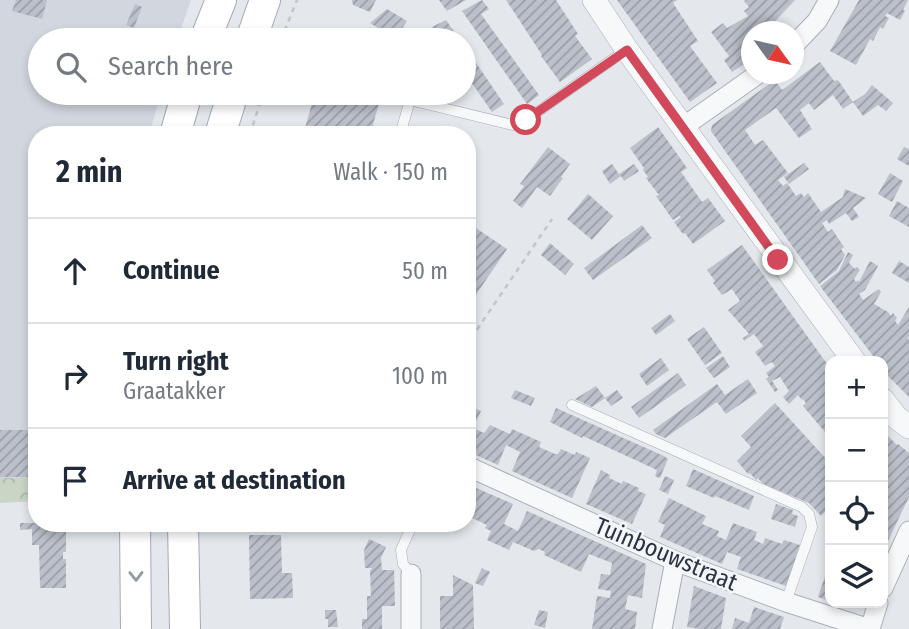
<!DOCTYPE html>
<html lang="en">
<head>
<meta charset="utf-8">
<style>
  :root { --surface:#fff; --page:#f2f2f3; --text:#1f2937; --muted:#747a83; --line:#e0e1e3 }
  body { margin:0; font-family:"Fira Sans Condensed",sans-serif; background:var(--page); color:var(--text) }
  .controls { position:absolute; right:21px; bottom:21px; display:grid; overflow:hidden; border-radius:14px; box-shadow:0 4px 10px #0003 }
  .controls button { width:63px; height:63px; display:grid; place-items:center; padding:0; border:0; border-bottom:2px solid var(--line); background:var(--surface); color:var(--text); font:35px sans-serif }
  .compass { position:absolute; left:741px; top:21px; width:63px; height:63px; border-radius:50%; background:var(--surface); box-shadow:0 4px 10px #0003; rotate:123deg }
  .stop { position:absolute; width:21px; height:21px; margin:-16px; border:5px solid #d1495b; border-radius:50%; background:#fff }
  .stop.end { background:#d1495b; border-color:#fff; box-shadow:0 2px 7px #0008 }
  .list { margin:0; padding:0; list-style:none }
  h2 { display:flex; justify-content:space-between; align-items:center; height:91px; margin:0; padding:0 28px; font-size:30px }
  h2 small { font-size:23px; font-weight:400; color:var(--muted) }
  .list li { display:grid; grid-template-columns:46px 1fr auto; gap:21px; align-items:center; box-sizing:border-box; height:105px; padding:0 28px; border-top:2px solid var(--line) }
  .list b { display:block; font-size:26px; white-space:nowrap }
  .list p { margin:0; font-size:23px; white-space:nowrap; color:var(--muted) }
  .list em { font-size:23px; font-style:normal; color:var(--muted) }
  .icon { flex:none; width:38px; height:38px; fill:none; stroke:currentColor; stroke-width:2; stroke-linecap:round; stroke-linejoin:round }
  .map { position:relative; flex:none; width:909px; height:629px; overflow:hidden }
  .search { position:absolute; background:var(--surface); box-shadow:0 4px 10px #0003; left:28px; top:28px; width:448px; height:77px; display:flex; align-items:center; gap:18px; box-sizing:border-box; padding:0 24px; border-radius:38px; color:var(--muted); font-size:26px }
  .panel { position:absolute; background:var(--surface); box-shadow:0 4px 10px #0003; left:28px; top:126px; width:448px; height:406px; border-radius:28px }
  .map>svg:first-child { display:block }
  .built { fill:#d2d6de }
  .forest { fill:url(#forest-crowns) }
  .building { fill:url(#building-hatch) }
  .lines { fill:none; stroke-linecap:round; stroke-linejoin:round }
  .service-casing { stroke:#a9aeb7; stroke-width:11 }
  .minor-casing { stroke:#a9aeb7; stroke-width:21 }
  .tertiary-casing { stroke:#a9aeb7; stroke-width:24 }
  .primary-casing { stroke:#a3abb8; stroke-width:32 }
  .path { stroke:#c2c5cb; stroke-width:2.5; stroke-dasharray:5 5; stroke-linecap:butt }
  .service { stroke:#f7f8fa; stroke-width:10 }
  .minor { stroke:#f7f8fa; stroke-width:19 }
  .tertiary { stroke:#f7f8fa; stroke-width:23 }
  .primary { stroke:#fff; stroke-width:30 }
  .oneway { stroke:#959aa2 }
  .route { stroke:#d1495b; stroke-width:9 }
  .labels { text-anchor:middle; stroke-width:5; stroke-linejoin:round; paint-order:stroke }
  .street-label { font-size:24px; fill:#2b3445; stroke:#f4f6f9 }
</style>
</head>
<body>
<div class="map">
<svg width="909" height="629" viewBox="0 0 909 629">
  <defs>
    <pattern id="forest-crowns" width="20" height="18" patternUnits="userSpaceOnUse" patternTransform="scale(1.75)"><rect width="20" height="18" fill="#c9d6c5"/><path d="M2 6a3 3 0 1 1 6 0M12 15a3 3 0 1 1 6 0" fill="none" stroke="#adb8ab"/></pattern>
    <pattern id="building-hatch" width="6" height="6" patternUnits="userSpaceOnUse" patternTransform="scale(1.75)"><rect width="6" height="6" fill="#bbc0ca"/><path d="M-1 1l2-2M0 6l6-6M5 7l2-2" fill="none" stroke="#989da6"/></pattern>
  </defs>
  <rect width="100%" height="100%" fill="#e4e7ec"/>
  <!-- built -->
  <path class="built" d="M0,0H191L177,40H40V93H161L149,135H37V478H0Z"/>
  <!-- forest -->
  <path class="forest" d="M0,478H37V501L0,503Z"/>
  <!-- building -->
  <g class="building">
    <path d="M16,0H47L42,19L12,11Z"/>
    <path d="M352,0H376L370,12L353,5Z"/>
    <path d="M439,0H466L447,11Z"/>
    <path d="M482,0L489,9L481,14L539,95L527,104L462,11Z"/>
    <path d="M506,0H556L578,34L575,36L592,59L560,82L541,56L542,55Z"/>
    <path d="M617,0H677L673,3L698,41L690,46L717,83L690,102Z"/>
    <path d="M746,0H795L765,32H752V42L749,43L752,47V59L732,72L724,60L729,56L711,32L723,23L727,28L748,16L744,11L749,7L744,1Z"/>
    <path d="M859,0H908L903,10L905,11L900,20L887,13L885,16L889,18L883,29L880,27L873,41L870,39L856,65L830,51Z"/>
    <path d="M135,4L142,7L134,28L126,25Z"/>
    <path d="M387,9L407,21L398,35L391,30L388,34L370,23Z"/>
    <path d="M446,20L460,40H441L432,27Z"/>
    <path d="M464,45L504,104L492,112L464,72Z"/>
    <path d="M820,62L834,81L838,80L853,102L843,109L833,95L814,110L809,103L800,110L812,129L799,138L776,108L745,130L755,145L763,140L788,173L778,180L783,186L787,183L796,196L801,193L804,197L808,193L821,212L843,197L845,189L866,198L853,208L859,217L852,221L846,213L829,224L827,220L822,223L828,232L832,229L844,247L841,249L845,255L837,270L819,284L711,131L712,125L775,80L782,90Z"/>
    <path d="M872,85L893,103L886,111L878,105L863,116L853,102L865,94Z"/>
    <path d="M315,93H382L370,135H303Z"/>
    <path d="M658,127L687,168L681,172L702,202L708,198L725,221L693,244L685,233L683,234L674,222L681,217L679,216L673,220L656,196L659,195L646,178L648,177L643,170L644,168L630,148Z"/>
    <path d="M548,147L570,164L561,177L563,178L550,196L537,187L522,208L513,201L524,186L520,184Z"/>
    <path d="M904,147L909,149V166L897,159Z"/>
    <path d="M804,163L809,169L789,184L784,177Z"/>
    <path d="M612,164L619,174L634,164L639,171L624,181L621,176L610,184L602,171Z"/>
    <path d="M890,173L903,181L892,202L878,194Z"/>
    <path d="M588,194L613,216L592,240L567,219Z"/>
    <path d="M897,201L909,208V227L889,216Z"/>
    <path d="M470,224L507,249L467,308V227Z"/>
    <path d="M642,225L652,238L593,280L584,268Z"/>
    <path d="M550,243L574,264L565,275L541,255Z"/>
    <path d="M742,245L830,368V438L803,406L806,403L803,399L802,400L798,395L789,404L783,397L789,391L780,377L772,381L778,390L775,392L766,379L769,377L766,373L775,366L772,362L765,366L755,352L763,346L754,334L744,341L743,338L749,334L728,310L740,301L732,289L722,295L713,283L715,281L707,270Z"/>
    <path d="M848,252L853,255L849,263L855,269L857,267L860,270L854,279L856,282L858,280L859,282L870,261L878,266L865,290L859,294L863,300L879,289L881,292L874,304L888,312L891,316L893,313L897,318L895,321L898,325L909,307V336L908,338L909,340V397L888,376L883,369V361H877L820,286L839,271Z"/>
    <path d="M899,261L909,267V283L892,273Z"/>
    <path d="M670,314L675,321L656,335L651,328Z"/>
    <path d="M704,327L722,353L705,365L687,339Z"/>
    <path d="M723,356L730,367L714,378L706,368Z"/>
    <path d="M661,358L669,370L647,386L639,374Z"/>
    <path d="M678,373L686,385L639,418L631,407Z"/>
    <path d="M748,379L757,393L726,414L717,402L665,438L656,434L653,430L717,384L725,395Z"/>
    <path d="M596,386L605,398L617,390L623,398L611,406L605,398L592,407L575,399Z"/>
    <path d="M515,390L535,398L531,406L511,398Z"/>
    <path d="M775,403L830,463V507L821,516L809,503L763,484L758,478L756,480L750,473L748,474L737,461L751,447L741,436Z"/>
    <path d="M467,405L481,411L473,428L484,433L490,425L510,434L512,429L541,442L539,447L555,454H558L561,449L575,455L576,452L590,458L572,498L512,471L520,452L506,445L498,465L467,451Z"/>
    <path d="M556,408L664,456L668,459L660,478L655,476L657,470L583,436L582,438L550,422Z"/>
    <rect x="0" y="430" width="37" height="47"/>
    <path d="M883,431L897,445L898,444L909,453V497L886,545L883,543Z"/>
    <path d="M693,469L754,496L749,510L715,496L714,498L686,486Z"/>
    <path d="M601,470L610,475L609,478L622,484L623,481L639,488L638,491L646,494L632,524L586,504Z"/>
    <path d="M665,476L674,480L668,494L659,490Z"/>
    <path d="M467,484L513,504L504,524L518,531L527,511L646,564L642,598L628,595L625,609L637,612L635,629H592L597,596L610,598L611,591L598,589L601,574L610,575L612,563L589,554L581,572L544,555L545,552L539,549L534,551L513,542L509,550L487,540L491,531L485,528L487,525L472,518L474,513L467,510Z"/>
    <path d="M669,498L706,516L702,524L719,531L717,536L726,540L733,523L757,532L754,540L763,544L765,538L782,544L784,540L800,545L786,586L737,569L741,557L727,552L722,564L660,537L665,525L658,522Z"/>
    <path d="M776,504L793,510L792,514L798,516L795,527L771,519Z"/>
    <path d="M20,523H66V552H63V559H66V588H40L39,545H32V529L20,530Z"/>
    <path d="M249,535H281L282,573H292L293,598L250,599Z"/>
    <path d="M369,539L386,547L381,558L382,570H394L395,606H382V629H362V619H367V596H371L370,571L372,568H365L364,550Z"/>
    <path d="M830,562V601L818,597Z"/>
    <path d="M482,568L490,572L483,586L475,583Z"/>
    <path d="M453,575L473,585L474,629H440V596H453Z"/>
    <path d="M694,586L726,598L721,629H700L687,627Z"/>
    <path d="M754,607L784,617L780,629H732L735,618L749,623Z"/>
    <path d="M325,610H336L338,627H328V619H325Z"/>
    <path d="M539,610L548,612L545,628L534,625Z"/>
  </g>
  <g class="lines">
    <defs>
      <g id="service">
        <path d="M400,135L410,100L513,125L526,120L626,50"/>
        <path d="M572,405L802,507L809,514L812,527L786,602"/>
        <path d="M411,574L403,564L401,550L413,523"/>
      </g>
      <g id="minor">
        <path d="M794,45L817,21L829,0"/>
        <path d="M683,127L758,74"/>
        <path d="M467,466L675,561L786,602L870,629L878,603"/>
        <path d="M883,588L909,531"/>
        <path d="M411,629V574"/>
        <path d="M662,629L675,561"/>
      </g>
      <g id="tertiary">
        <path d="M594,0L627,50L683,127L854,361"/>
        <path d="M883,400L897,418L909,427"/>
      </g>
      <g id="primary">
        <path d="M205,40L221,0"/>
        <path d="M251,40L265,0"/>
        <path d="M175,135L187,93"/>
        <path d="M220,135L233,93"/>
        <path d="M135,523L136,629"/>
        <path d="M183,523L185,629"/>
      </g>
    </defs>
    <!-- service casing -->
    <use href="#service" class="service-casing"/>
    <!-- minor casing -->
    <use href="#minor" class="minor-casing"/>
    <!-- tertiary casing -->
    <use href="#tertiary" class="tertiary-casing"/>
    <!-- primary casing -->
    <use href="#primary" class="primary-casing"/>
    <!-- path -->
    <g class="path">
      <path d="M281,40L297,0"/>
      <path d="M250,135L263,93"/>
      <path d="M467,347L472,337L552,219"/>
    </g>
    <!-- service -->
    <use href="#service" class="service"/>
    <!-- minor -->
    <use href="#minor" class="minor"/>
    <!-- tertiary -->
    <use href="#tertiary" class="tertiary"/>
    <!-- primary -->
    <use href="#primary" class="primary"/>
  </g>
  <!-- one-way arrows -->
  <defs><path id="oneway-chevron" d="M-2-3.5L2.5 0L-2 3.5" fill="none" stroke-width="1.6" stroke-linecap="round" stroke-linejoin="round" transform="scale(1.75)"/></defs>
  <use class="oneway" href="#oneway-chevron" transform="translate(136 576) rotate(89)"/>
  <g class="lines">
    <!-- route -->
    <path class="route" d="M526,120L627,50L778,260"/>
  </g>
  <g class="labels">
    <!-- street labels -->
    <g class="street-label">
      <text transform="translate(666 554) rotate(23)" y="8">Tuinbouwstraat</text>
    </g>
  </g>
</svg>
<div class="controls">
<button>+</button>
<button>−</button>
<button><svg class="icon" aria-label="locate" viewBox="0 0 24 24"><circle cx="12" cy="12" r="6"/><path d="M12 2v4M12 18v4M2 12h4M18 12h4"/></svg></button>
<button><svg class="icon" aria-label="layers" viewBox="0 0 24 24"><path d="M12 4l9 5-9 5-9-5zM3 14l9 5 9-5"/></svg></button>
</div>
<svg class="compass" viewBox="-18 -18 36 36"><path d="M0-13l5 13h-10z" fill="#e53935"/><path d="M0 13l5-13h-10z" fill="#747a83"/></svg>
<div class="stop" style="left:526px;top:120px"></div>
<div class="stop end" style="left:778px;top:260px"></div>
<div class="search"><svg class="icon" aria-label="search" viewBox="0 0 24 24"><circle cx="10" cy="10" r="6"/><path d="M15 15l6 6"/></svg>Search here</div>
<section class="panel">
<h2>2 min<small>Walk · 150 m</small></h2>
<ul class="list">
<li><svg class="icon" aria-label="ahead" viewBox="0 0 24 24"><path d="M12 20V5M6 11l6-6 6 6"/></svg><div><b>Continue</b></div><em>50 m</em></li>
<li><svg class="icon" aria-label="right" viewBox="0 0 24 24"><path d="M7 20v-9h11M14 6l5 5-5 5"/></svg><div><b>Turn right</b><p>Graatakker</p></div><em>100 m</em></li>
<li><svg class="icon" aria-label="arrive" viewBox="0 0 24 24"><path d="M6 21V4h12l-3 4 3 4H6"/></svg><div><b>Arrive at destination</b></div></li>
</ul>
</section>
</div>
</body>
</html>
